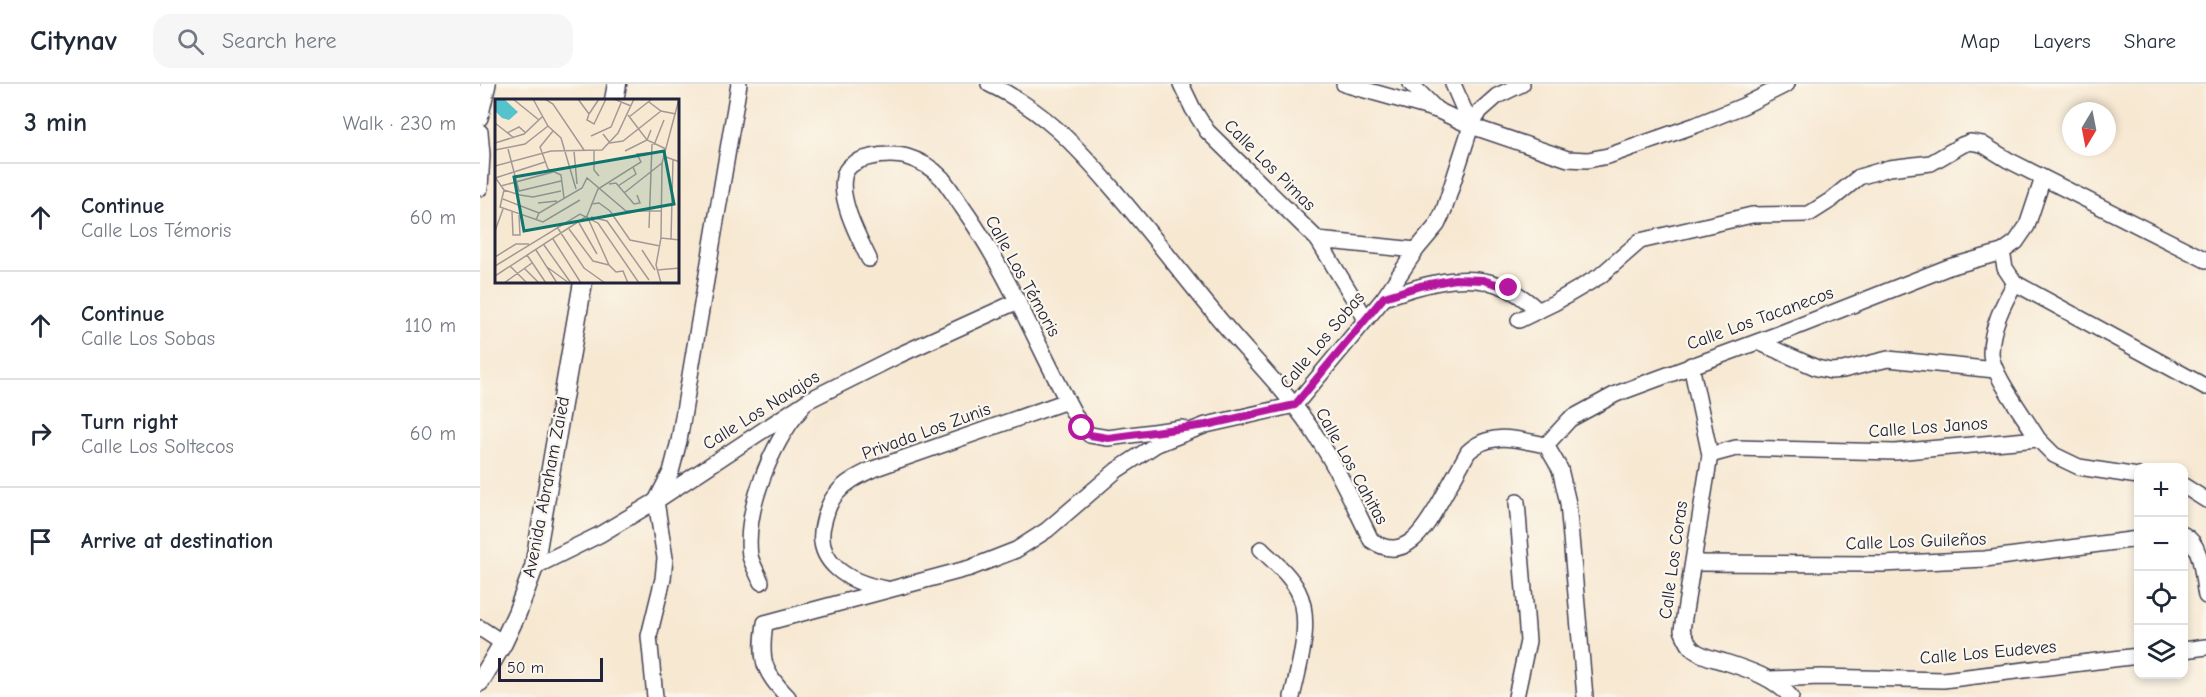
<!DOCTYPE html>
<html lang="en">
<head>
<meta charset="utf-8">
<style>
  :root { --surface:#fff; --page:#f6f6f7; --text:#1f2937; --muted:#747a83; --line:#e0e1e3 }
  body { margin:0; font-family:"Comic Neue",sans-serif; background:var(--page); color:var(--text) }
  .controls { position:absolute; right:18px; bottom:18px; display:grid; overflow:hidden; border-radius:12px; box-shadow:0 3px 9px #0003 }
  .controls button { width:54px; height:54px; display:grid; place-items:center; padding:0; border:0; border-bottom:2px solid var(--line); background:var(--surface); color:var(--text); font:30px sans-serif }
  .compass { position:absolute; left:1582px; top:18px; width:54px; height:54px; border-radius:50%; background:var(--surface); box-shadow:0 3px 9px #0003; rotate:190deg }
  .scale { position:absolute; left:18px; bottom:15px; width:105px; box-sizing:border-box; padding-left:6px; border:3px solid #22223b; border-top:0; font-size:16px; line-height:21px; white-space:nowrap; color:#22223b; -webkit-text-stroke:4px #fbf7ec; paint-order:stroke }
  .stop { position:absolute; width:18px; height:18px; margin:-14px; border:4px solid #b5179e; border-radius:50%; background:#fff }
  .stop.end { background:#b5179e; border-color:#fff; box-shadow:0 2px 6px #0008 }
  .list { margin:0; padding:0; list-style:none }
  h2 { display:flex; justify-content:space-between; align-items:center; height:78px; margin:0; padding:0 24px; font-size:26px }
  h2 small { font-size:20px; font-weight:400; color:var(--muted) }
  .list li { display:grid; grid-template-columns:39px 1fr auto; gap:18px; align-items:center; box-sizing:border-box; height:108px; padding:0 24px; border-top:2px solid var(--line) }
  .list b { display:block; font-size:22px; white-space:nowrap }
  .list p { margin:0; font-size:20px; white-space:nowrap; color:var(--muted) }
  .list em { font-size:20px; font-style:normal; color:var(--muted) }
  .icon { flex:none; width:33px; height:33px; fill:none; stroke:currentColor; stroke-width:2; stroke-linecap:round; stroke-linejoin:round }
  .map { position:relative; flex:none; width:1726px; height:613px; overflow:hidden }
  header { display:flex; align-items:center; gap:36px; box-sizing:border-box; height:84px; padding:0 30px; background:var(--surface); border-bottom:2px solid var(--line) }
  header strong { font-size:28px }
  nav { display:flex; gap:33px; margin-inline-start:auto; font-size:21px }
  .search { width:420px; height:54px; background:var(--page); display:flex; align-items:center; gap:15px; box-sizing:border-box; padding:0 21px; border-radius:18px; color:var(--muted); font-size:22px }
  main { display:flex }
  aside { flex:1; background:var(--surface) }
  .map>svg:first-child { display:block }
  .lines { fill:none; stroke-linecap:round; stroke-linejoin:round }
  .minor-casing { stroke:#424052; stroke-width:18 }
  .tertiary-casing { stroke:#424052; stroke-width:21 }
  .minor { stroke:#fff; stroke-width:15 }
  .tertiary { stroke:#fff; stroke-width:18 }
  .route { stroke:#b5179e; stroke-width:8 }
  .labels { text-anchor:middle; stroke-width:4.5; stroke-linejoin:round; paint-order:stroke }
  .street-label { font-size:18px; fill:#22223b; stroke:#fbf7ec }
  .inset-road { fill:none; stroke:#a29996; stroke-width:1.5 }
  .view { fill:#0f766e; fill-opacity:0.15; stroke:#0f766e; stroke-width:3 }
  .inset-edge { fill:none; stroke:#22223b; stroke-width:3 }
</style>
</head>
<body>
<header>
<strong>Citynav</strong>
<div class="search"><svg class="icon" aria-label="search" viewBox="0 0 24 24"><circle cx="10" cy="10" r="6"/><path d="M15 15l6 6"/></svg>Search here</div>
<nav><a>Map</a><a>Layers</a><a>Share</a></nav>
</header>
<main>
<aside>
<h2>3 min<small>Walk · 230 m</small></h2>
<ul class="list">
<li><svg class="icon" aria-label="ahead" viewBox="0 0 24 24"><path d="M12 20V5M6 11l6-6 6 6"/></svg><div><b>Continue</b><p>Calle Los Témoris</p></div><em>60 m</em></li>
<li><svg class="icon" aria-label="ahead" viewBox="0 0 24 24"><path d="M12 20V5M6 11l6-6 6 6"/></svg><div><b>Continue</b><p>Calle Los Sobas</p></div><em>110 m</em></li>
<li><svg class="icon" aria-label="right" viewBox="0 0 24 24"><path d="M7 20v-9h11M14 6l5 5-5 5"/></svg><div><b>Turn right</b><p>Calle Los Soltecos</p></div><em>60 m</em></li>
<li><svg class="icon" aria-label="arrive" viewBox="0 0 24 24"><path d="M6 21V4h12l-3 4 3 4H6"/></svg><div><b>Arrive at destination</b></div></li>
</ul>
</aside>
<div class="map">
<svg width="1726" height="613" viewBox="0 0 1726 613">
  <rect width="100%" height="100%" fill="#fbf7ec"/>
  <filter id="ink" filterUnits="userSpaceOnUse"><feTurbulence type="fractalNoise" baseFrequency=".0167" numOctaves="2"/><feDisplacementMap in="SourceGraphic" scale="12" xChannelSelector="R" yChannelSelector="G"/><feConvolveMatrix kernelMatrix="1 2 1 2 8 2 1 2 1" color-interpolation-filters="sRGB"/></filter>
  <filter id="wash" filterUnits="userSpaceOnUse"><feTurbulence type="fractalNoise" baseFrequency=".008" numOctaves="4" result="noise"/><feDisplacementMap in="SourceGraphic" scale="24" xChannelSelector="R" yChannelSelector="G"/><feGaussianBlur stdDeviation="1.35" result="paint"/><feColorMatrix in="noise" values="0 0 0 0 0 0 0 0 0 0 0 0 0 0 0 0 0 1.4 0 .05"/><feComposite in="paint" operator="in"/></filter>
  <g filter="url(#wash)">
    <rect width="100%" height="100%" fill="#f7e8d2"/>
  </g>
  <g filter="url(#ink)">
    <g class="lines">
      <defs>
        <g id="minor">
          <path d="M509,0C562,25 596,61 633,105C667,144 698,185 731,225C766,269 808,307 838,355C859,386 874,422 891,456C927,482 948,439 963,413C971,398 980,383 988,368C1011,346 1038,356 1066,361L1080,385L1088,419L1105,613"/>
          <path d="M701,0L713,25L727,47L838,156L936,166"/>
          <path d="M864,0L957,26"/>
          <path d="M931,0L957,26L991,42L1088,75L1108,76L1128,72L1216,41L1263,22L1307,0"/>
          <path d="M973,0L991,42"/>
          <path d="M0,34L8,0"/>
          <path d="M0,48L2,71L0,104"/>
          <path d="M838,156L886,235"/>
          <path d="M1522,168L1525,184L1535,199L1726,303"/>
          <path d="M389,175C379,154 359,117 364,93C367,72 410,68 427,73C441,77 452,84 462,94C469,103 476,114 483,124C531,192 561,272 602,344L610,351L628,354L702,344"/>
          <path d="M1535,199C1523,220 1511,244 1511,269C1511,289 1547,336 1558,355"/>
          <path d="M904,214C948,199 998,182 1040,212C1047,217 1053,221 1058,227"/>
          <path d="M1039,236L1074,219L1120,192L1160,157L1272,131L1329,130L1351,116L1379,93L1409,84L1451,79L1482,61L1490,58L1502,60L1528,76L1726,176"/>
          <path d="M1278,258L1337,284L1351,287L1363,286L1408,275L1515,286"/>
          <path d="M1211,281L1230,371L1202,546C1205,553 1208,561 1214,566C1223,573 1235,575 1245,578C1270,586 1294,594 1311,613"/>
          <path d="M1066,361L1090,335L1136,310L1296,251L1469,183L1522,168L1536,158L1547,142L1563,94"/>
          <path d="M1230,371L1256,364L1415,368L1558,355L1574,371L1599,383L1658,392"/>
          <path d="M1704,402L1726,416"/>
          <path d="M1704,451C1723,461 1722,493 1726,512"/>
          <path d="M781,465C794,478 810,491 818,507C833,536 819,583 812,613"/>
          <path d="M1214,479L1403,480L1505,475L1658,455"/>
          <path d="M54,483L119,451L176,417L329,316L417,272L538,217"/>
          <path d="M281,498C278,490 272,480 270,472C264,426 292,359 321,325"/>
          <path d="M406,505C370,499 332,479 344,437C347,426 350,416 358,408C367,397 381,391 393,385L587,317"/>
          <path d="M0,544L23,559"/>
          <path d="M1704,566L1726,563"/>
          <path d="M1290,595L1341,593L1463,596L1658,572"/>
          <path d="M175,613L169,552L183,495L185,474L176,417L191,388L199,357L259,0"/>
          <path d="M308,613C282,587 280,575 285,539L490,484L536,466L567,446L637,386L677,360L726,341L815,321L904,214L936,166L957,141L964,126L991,42L1000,27L1017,12L1042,0"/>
          <path d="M1036,613L1048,557L1037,418"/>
        </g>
        <g id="tertiary">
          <path d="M134,16L137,0"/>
          <path d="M0,598L23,559L37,529L54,483L103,198"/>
        </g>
      </defs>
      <!-- minor casing -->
      <use href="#minor" class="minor-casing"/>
      <!-- tertiary casing -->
      <use href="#tertiary" class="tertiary-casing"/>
      <!-- minor -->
      <use href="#minor" class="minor"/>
      <!-- tertiary -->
      <use href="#tertiary" class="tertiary"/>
    </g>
  </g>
  <g class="lines" filter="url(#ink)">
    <!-- route -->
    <path class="route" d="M602,344L610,351L628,354L726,341L815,321L904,213L940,202L975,195L1003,196L1029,204"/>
  </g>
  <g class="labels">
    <!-- street labels -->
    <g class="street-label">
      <text transform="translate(790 81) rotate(45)" y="6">Calle Los Pimas</text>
      <text transform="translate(543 192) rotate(61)" y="6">Calle Los Témoris</text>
      <text transform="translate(1280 234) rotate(-20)" y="6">Calle Los Tacanecos</text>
      <text transform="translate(842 256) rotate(-50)" y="6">Calle Los Sobas</text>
      <text transform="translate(281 326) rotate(-32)" y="6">Calle Los Navajos</text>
      <text transform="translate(1448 343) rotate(-4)" y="6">Calle Los Janos</text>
      <text transform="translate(446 347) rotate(-20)" y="6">Privada Los Zunis</text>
      <text transform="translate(872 382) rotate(61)" y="6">Calle Los Cahitas</text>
      <text transform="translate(66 403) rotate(-79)" y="6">Avenida Abraham Zaied</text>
      <text transform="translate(1436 457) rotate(-2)" y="6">Calle Los Guileños</text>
      <text transform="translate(1193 476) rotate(-82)" y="6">Calle Los Coras</text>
      <text transform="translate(1508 568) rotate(-5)" y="6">Calle Los Eudeves</text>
    </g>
  </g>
  <!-- overview -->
  <g transform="translate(15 15)">
    <rect width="184" height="184" fill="#f7e8d2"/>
    <path d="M0,0H9L23,13L14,21L7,19L0,12Z" fill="#55c3cd"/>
    <path class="inset-road" d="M18,0L44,21M38,0L53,27L66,39L81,90M50,0L58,5L89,51M83,0L94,15L92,21L99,25L111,0M119,0L136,7M154,3L166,12L181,15M94,15L104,0M133,16L152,41L171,50M134,18L157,0M0,24L19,39M58,32L45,48L53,70L66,76L69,99M12,34L24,28L31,34M108,35L115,44L128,42L166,12M96,37L116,28L126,4M0,44L29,35L48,17M159,46L169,21M13,50L24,92L66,82M0,51L30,45L53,27M79,52L82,85M99,52V71L104,77M130,52L152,41L156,31M168,57L185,63M0,67L56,52L107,51L123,34L139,0M0,78L9,91L25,96L38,98L66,92M0,79L50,63M114,85L121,84L139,105L145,104L142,96M6,87L58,73M123,87L141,75L138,68M9,91L5,108L48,123L85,101M129,94L167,64M8,100L44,114M43,104L62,102M96,105L104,104L115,112L135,141L165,147M17,113L18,136H25L24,116M92,117L103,90L146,63L142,55L154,54M92,117L114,166L121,173L128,172L133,184M96,118L112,122L154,181M41,121L44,114L87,89L92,79L131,112H167M84,124L102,155M62,128L89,169L110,184M154,129L157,45M74,130L98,162L114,166M0,132L8,110M166,139L185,141M58,140L86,184M176,140L178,61M49,146L76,184M41,151L62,184M147,151L160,171M32,156L51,184M0,158L21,145H34M0,167L85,115L103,124L144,184M15,167L32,184M52,168L74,184M29,169L44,184M162,171L185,169M0,177L92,117M9,184L37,164M166,184L161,166L166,139L167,64L184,0"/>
    <path class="view" d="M169,52L179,105L29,132L19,78Z"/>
    <rect width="184" height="184" class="inset-edge"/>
  </g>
</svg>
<div class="controls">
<button>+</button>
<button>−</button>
<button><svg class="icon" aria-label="locate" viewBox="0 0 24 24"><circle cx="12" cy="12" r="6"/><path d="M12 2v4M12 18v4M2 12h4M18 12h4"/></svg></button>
<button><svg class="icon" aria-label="layers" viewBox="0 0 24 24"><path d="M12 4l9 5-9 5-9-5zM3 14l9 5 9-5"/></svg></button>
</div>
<svg class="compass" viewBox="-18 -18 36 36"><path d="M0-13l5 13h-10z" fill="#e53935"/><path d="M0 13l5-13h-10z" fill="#747a83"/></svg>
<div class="scale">50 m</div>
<div class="stop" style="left:602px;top:344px"></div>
<div class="stop end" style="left:1029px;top:204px"></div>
</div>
</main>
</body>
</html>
